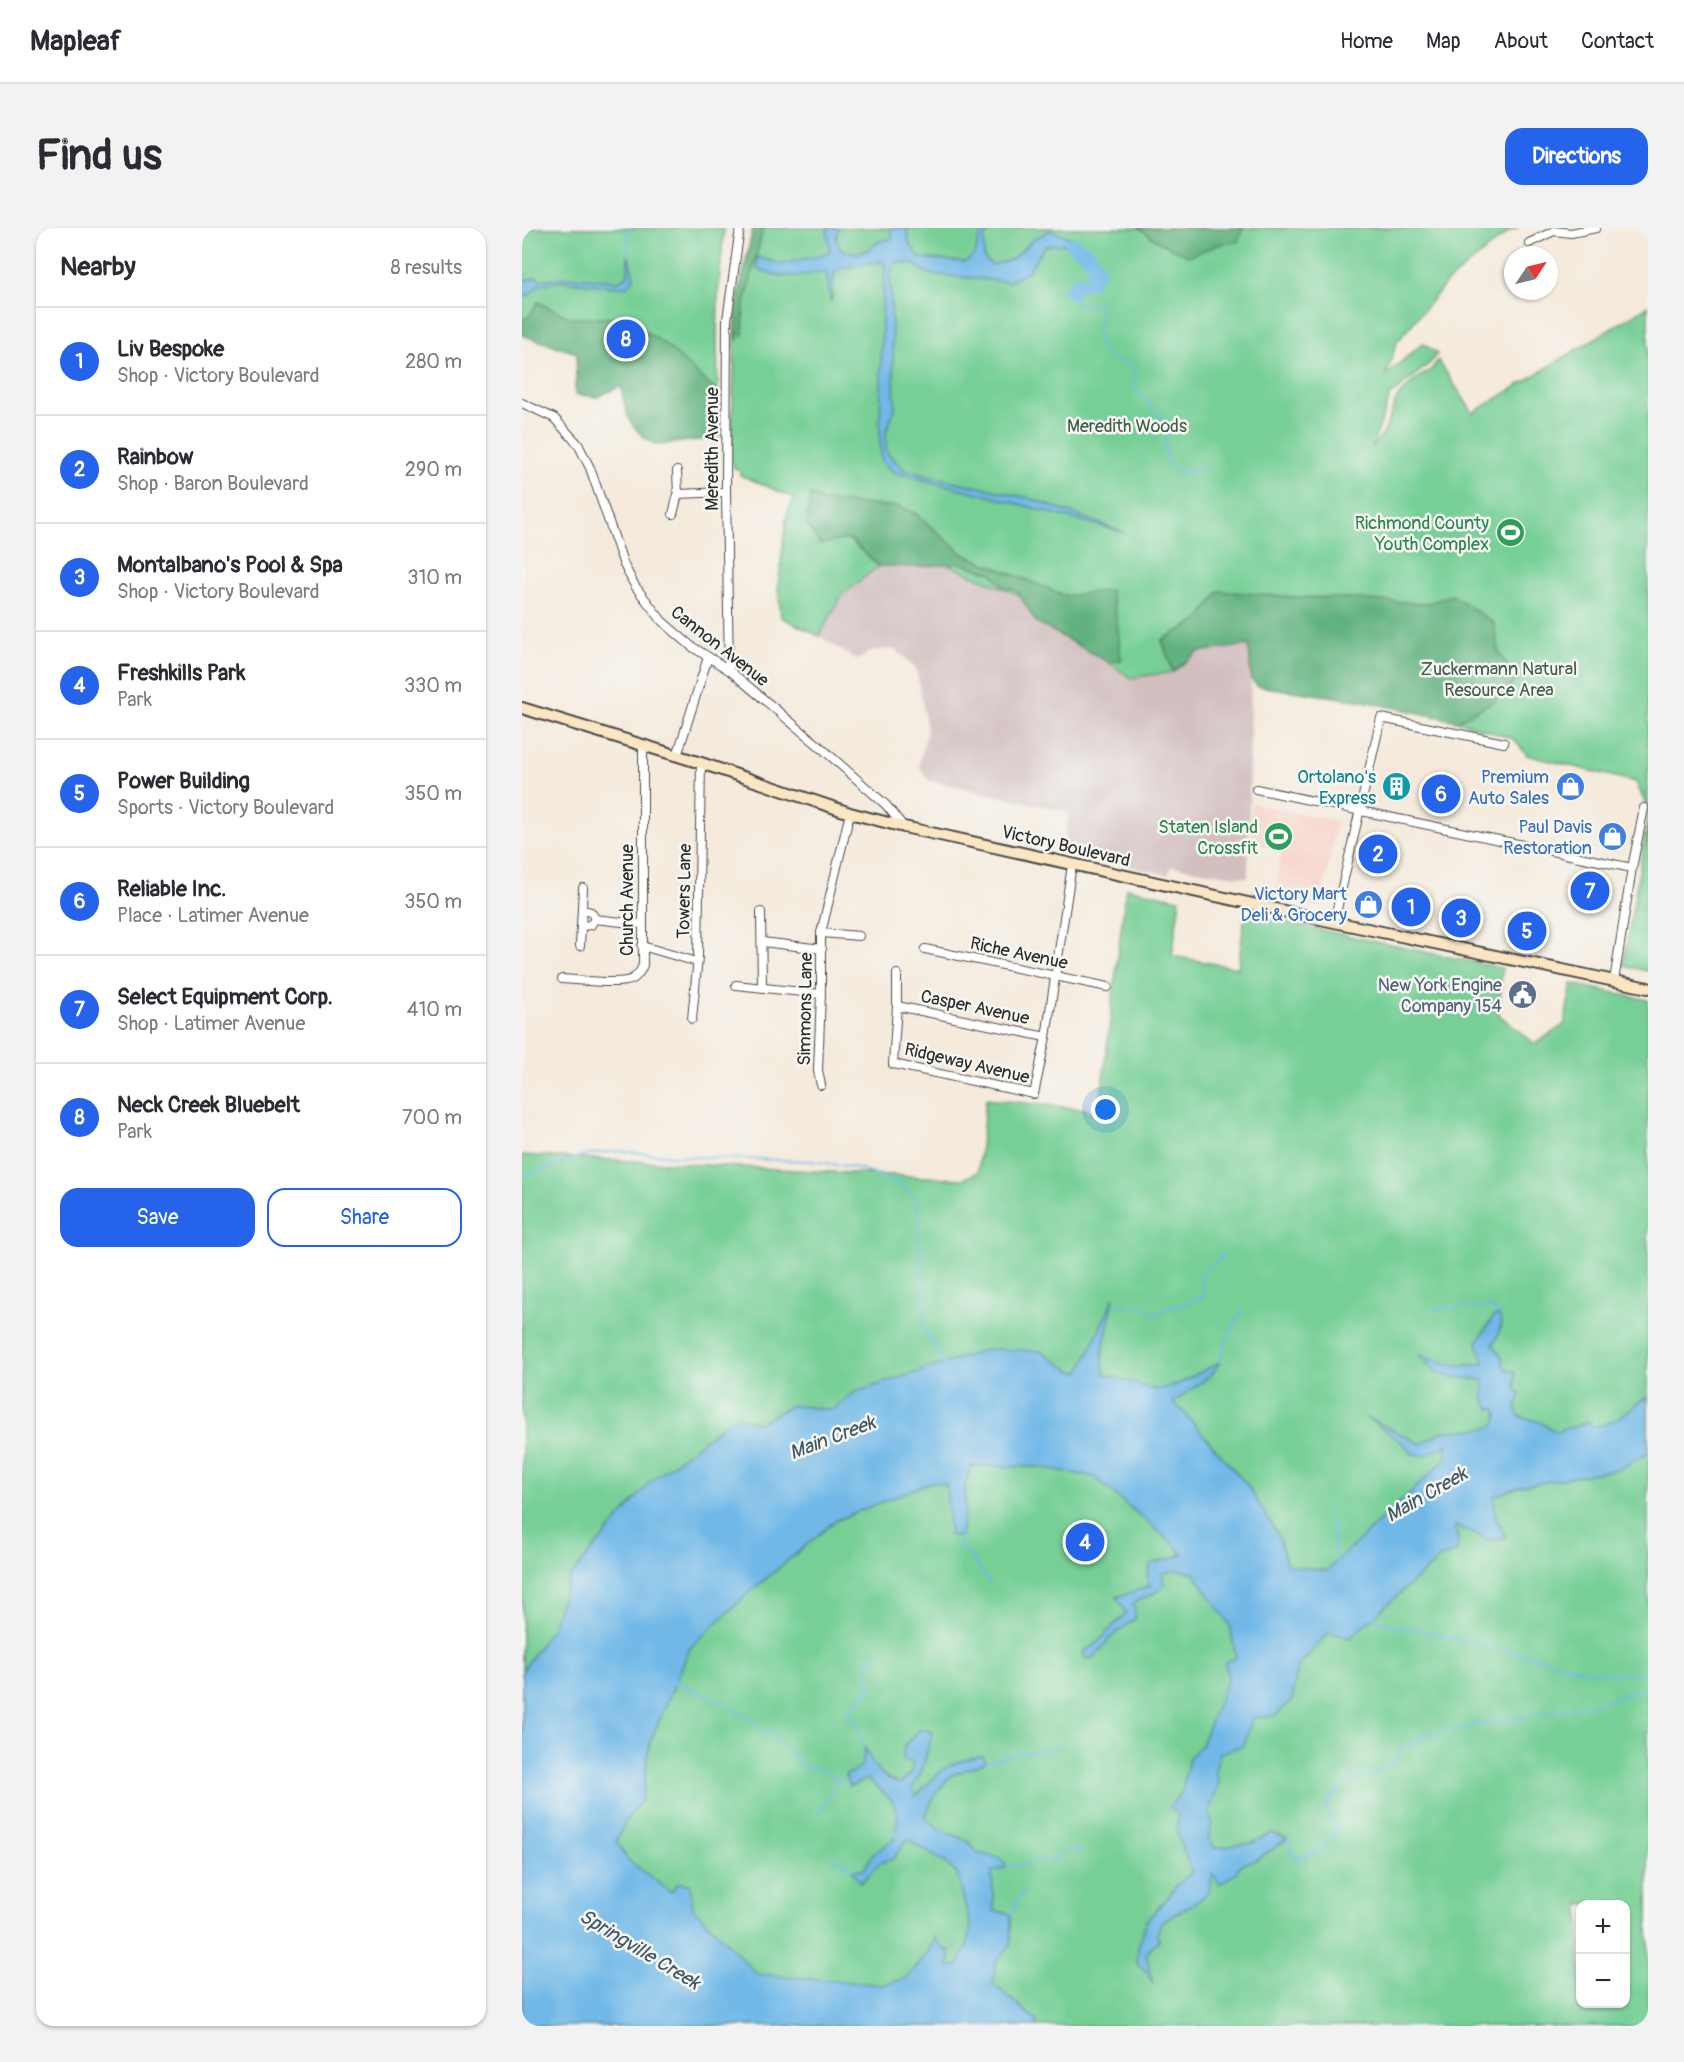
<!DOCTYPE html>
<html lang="en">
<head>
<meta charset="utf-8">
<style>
  :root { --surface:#fff; --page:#f2f2f3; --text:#2b2b33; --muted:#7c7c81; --line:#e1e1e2; --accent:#2563eb }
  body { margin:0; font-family:Pangolin,sans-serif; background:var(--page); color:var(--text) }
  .controls { position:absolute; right:18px; bottom:18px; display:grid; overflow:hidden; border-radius:12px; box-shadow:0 2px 4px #0004 }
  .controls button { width:54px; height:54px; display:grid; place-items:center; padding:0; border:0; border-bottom:2px solid var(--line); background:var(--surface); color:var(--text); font:30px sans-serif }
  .compass { position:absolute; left:982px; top:18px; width:54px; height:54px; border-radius:50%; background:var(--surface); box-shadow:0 2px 4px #0004; rotate:55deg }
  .you { position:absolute; left:584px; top:882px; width:21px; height:21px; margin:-15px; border:4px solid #fff; border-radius:50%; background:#1a73e8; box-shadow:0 0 0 9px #1a73e833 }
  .badge { display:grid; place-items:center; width:39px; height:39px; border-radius:50%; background:var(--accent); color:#fff; font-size:20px; font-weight:700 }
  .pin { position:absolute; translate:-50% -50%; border:3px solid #fff; box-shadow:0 2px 6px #0006 }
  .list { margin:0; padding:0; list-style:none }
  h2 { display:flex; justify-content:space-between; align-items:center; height:78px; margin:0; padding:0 24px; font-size:26px }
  h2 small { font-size:20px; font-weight:400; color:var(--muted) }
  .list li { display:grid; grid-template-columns:39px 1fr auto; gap:18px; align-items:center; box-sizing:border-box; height:108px; padding:0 24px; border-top:2px solid var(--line) }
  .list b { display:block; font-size:22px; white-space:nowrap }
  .list p { margin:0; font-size:20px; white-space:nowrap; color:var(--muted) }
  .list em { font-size:20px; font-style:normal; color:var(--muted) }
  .actions { display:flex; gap:12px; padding:18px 24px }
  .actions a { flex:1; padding:14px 0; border:2px solid var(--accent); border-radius:18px; text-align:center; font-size:21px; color:var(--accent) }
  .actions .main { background:var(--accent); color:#fff }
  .map { position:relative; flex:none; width:1126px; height:1798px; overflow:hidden; border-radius:18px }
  header { display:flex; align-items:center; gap:36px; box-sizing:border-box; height:84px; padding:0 30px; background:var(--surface); border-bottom:2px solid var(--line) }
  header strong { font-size:28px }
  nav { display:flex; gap:33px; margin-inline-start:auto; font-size:21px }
  .intro { display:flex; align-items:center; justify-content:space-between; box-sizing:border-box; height:144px; padding:0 36px }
  h1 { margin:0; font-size:42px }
  .button { padding:15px 27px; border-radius:18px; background:var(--accent); color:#fff; font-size:21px; font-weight:700 }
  main { display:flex; gap:36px; padding:0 36px }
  aside { flex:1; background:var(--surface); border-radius:18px; box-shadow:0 2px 4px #0004 }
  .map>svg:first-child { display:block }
  .built { fill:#f7d1c8 }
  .industrial { fill:#d2bfc0 }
  .green { fill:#76cf95; stroke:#507d60; stroke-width:1.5; fill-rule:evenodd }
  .forest { fill:#60b27e; stroke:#466e54; stroke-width:1.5 }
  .water { fill:#6fb8e7; stroke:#4d7289; stroke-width:1.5 }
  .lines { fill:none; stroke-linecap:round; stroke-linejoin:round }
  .stream { stroke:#6fb8e7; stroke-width:2 }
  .river { stroke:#6fb8e7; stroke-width:15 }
  .minor-casing { stroke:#494846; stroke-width:10 }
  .secondary-casing { stroke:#494846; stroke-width:14 }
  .minor { stroke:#fff; stroke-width:8 }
  .secondary { stroke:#fbe6c3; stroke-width:10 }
  .labels { text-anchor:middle; stroke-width:5; stroke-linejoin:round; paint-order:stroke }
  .park-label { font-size:18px; fill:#425c4b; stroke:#f6f6f2 }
  .street-label { font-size:18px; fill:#2b2b2b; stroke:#f6f6f2 }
  .leisure-label { font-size:18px; fill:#27864d; stroke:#f6f6f2; text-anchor:end }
  .culture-label { font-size:18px; fill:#0d838f; stroke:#f6f6f2; text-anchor:end }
  .shop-label { font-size:18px; fill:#366cbe; stroke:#f6f6f2; text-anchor:end }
  .service-label { font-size:18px; fill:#4e5e75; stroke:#f6f6f2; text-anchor:end }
  .water-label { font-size:20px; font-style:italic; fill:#3f5563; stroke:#f6f6f2 }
</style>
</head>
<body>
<header>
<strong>Mapleaf</strong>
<nav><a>Home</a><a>Map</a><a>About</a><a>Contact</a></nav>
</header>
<div class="intro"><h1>Find us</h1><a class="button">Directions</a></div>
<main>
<aside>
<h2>Nearby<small>8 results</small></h2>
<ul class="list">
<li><span class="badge">1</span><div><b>Liv Bespoke</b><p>Shop · Victory Boulevard</p></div><em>280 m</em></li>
<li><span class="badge">2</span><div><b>Rainbow</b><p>Shop · Baron Boulevard</p></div><em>290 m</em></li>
<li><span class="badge">3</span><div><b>Montalbano's Pool &amp; Spa</b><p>Shop · Victory Boulevard</p></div><em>310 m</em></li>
<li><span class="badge">4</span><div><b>Freshkills Park</b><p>Park</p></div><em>330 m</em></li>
<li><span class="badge">5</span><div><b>Power Building</b><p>Sports · Victory Boulevard</p></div><em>350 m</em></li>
<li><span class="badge">6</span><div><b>Reliable Inc.</b><p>Place · Latimer Avenue</p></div><em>350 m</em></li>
<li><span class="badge">7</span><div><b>Select Equipment Corp.</b><p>Shop · Latimer Avenue</p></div><em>410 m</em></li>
<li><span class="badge">8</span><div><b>Neck Creek Bluebelt</b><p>Park</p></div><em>700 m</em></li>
</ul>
<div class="actions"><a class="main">Save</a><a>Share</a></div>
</aside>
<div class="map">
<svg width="1126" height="1798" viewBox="0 0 1126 1798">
  <rect width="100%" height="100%" fill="#f6f6f2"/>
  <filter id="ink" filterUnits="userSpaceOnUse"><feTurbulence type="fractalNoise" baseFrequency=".0167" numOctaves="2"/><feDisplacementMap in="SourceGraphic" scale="12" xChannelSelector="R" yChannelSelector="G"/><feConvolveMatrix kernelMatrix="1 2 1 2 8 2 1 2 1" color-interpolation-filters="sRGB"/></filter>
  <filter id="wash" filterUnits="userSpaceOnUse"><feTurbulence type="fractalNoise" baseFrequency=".008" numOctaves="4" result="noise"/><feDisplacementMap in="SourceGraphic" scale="24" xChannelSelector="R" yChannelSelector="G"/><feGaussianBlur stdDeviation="1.35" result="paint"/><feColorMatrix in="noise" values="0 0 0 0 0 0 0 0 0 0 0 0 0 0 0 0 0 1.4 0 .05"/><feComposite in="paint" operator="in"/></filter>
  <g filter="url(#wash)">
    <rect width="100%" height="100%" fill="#f5eadc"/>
    <!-- built -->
    <path class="built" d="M729,575L815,593L798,679L751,670L760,622L730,615Z"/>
    <!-- industrial -->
    <path class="industrial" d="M437,335L495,363L514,394L586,434L609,450L651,444L676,424L727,417L729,451L726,650L649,638L646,647L541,623L547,584L406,552L397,537L405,502L394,440L377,424L369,421L350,423L335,432L297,408L320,367L357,338L396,339Z"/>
    <!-- green -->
    <g class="green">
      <path d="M0,0H202L196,68L195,116L197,207L192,210L133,217C107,199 104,188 99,158L75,169L53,166L55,125L0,107Z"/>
      <path d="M236,0H997L990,1L924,55L875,114L864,147L901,115L915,126L908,135L868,168L850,220L862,205L875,170L894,151L909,142L916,132L951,185L1126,78V743L1101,738L1126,590V582L1114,554L1005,527L992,511L935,493L945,488L915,372L904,376L818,370L771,369L686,379L677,392L640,412L651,444L609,450L586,434L599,432L597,410L287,277L357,338L320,367L297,408L259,389L256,358L265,286L272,270L218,247V243L213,241L209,232L213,102L216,113V86Z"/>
      <path d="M604,660L658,671L650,728L716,740L723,686L980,740L977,787L1013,816L1042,797L1050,756L1126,772V1798H0V927L441,951L456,944L464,871L562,881L577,886ZM1058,1676H1104V1776H1058Z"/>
    </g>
    <!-- forest -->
    <g class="forest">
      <path d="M231,0H241L222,79L221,108L213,102L216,68Z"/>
      <path d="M617,0H721L716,14L702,15L666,28L637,14Z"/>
      <path d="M16,74L49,90H103L144,117L195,164L197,207L192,210L133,217C106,199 104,189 99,158L75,169L53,166L55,125L0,107V93L8,87Z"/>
      <path d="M288,266L301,273L379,279L394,286L441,326L544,368L588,362L595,392L599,432L586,434L514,394L495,363L481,358L470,345L437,335L396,339L357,338L328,311L298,316L285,297Z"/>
      <path d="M697,363L771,369L818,370L904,376L930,367L972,395L976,423L995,452L972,473L935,493L841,473L735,458L729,451L727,417L676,424L651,444L640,412L677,392Z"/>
    </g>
    <!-- water -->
    <g class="water">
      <path d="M305,0H316L314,13L320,22L334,25L348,21L355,14L371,10L367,0H385L387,15L398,30L443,34L453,26L458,8L468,0L462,11V30L470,37L490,31L513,10L529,2L554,12L566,26L540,16L523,18L506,43L488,54L407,46L390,35L374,34L368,46L373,180L364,204V224L384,243L507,270L604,305L456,265L374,245L360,234L358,214L360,83L363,37L360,33L319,40L312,45L309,75L304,43C276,48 262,53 235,40V29L261,36L299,27L308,23Z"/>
      <path d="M106,26L112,50L105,58L96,59L41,53L17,57L6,68L0,64V53L15,49L18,52L50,49L96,53L103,50L106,46Z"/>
      <path d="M592,1069L580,1126L582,1146L634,1162L656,1156L698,1134L690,1146L651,1175L661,1183L725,1257L756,1307L765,1337L804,1343L923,1232L926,1217L901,1228L890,1225L881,1215L844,1189L899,1216L918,1204L969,1200L974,1194L976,1186L973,1181H968C960,1172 961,1164 962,1153C954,1150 946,1150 938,1150C919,1150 909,1140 897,1127C920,1135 937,1141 962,1135L955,1114L972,1088H978C980,1100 977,1106 971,1116L980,1130L983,1141L993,1144V1161L999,1166L994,1179L996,1187C1005,1192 1007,1191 1015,1193C1024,1196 1026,1201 1037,1204L1041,1200H1049L1067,1193L1069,1198C1094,1198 1107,1180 1126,1168V1225L1098,1241L999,1258L972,1268L974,1290L984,1309L969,1313L933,1298L936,1313L935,1324L918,1330L828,1410L807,1404L776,1439L770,1472L753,1488L730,1490L722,1517L698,1525L693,1542L697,1555L687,1584L690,1596L686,1610L693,1620L730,1615L749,1605L766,1611L734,1632L718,1637L713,1646L698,1656L691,1646L687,1663L680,1671L639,1694L635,1706L637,1712L624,1726L631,1757L624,1742L615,1736L616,1719L624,1693L645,1670L654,1658L670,1644L655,1605L656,1587L648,1578L660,1564L667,1530L679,1517L706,1450L703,1434L714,1430L708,1397L672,1345L655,1342L640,1346L642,1357C631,1369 625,1368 611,1375L614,1390L588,1410L573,1429L564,1431L561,1424L573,1417L604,1385L595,1369L628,1358L625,1348L629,1336L660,1327L655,1319L572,1249L518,1239L449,1238L443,1258V1281L439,1308H428L424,1256L409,1254L313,1293L220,1371L168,1420L128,1514L120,1572L103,1594L94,1613L105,1631L149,1664L156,1655L168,1656L171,1681L180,1689L235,1746L361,1757L385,1750L407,1723L412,1709L420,1720L428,1723L427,1739L436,1737L445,1719L449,1700L435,1646L424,1635L385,1611L371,1631L359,1634L339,1655L330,1642L342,1641L351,1626L372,1611L376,1589L370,1572L346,1551L328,1558L323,1546C342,1542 341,1536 343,1519C352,1541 357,1547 378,1556L390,1544V1533H381L382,1518L399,1501L411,1504L400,1542L390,1561L393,1569C420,1542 421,1535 461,1528L464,1534L428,1548L412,1568L403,1589L416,1600L446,1613L456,1625L478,1630L485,1639L470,1644L472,1683L489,1686V1716L474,1734L471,1756L514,1792L515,1798H0V1443L29,1401L47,1350L128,1254L213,1188L237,1195L270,1177L310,1182L331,1165L466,1121L520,1123L549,1143L558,1144Z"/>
    </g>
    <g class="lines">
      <!-- stream -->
      <g class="stream">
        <path d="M106,26L105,6L108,0"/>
        <path d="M549,63L547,68C554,77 566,77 578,77C579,89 575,100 576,111C578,129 598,134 612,139L614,160L631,182L650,199L642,216L646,236L663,246L681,240"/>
        <path d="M0,946L14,945L28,938L67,926L95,923L165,929L288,933L332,939L374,953L383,959L391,969L396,981L402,1100L422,1136"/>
        <path d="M591,1075L622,1080L631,1086L682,1069L679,1045L702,1027"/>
        <path d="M910,1081L943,1079L959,1081L970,1079L978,1088"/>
        <path d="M698,1134L701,1121L720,1083"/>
        <path d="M807,1275C811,1294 809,1314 815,1333"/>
        <path d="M439,1308L437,1319L449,1328L468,1356"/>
        <path d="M852,1389L873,1399L899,1402L1072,1444L1126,1446"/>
        <path d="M153,1454L189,1469L226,1490L249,1507L283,1539L298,1540L316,1553"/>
        <path d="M343,1519L337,1510L338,1499L328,1492L326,1483L351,1458L345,1451L346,1436L357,1425"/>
        <path d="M464,1534L501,1524H510L540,1518"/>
        <path d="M297,1586L316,1553L325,1551"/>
        <path d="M766,1611L771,1631L796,1624L818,1600H813L804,1583V1577L819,1560L833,1552L850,1547L873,1535L880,1520L895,1514L903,1507L1077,1475L1126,1459"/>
        <path d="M309,1630L321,1634L330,1642"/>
        <path d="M485,1639L533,1631L543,1623H560"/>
        <path d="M489,1686L501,1662"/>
      </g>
      <!-- river -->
      <path class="river" d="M549,63L555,55L568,54L576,42L566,26L551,17"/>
    </g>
  </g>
  <g filter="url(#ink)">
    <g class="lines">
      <defs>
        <g id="minor">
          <path d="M1007,15L1032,3L1049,5L1074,0"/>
          <path d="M0,175L32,190L56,216L68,240L102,337L113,358L140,393L169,418L207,442L296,517L364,577L381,598"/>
          <path d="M156,266L204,264"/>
          <path d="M151,286L156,266L155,243"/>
          <path d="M207,442L204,264L205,92L218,0"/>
          <path d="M155,528L186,429"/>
          <path d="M734,561L1110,640"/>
          <path d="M239,684L240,759"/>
          <path d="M72,691L119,696"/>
          <path d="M812,694L859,490L982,515"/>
          <path d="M59,698L69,697L73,690L69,684L60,682"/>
          <path d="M299,705L337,708"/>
          <path d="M240,714L300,721"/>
          <path d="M58,718L61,660"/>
          <path d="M120,718L175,734"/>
          <path d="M403,721L586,759"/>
          <path d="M375,746V778L371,836L512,866L524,809L550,637"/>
          <path d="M40,751C58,752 87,756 104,753C113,752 118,745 121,737V517"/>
          <path d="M1092,753L1110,640L1122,580"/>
          <path d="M214,757L299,766"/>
          <path d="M375,778L524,809"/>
          <path d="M170,791L176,729L179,535"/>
          <path d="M299,857L296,843L299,766V705L328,585"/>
        </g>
        <path id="secondary" d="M0,480L179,535L328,585L382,599L798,691L1126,760"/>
      </defs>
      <!-- minor casing -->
      <use href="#minor" class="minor-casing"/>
      <!-- secondary casing -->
      <use href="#secondary" class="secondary-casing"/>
      <!-- minor -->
      <use href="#minor" class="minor"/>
      <!-- secondary -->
      <use href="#secondary" class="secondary"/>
    </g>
  </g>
  <!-- icons -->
  <defs>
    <symbol id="stadium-disc" viewBox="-11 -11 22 22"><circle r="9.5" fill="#2e9e5b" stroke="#f6f6f2"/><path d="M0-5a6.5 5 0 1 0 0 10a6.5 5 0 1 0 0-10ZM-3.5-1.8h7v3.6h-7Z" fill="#fff"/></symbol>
    <symbol id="building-disc" viewBox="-11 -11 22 22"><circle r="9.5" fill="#0f9aa8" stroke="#f6f6f2"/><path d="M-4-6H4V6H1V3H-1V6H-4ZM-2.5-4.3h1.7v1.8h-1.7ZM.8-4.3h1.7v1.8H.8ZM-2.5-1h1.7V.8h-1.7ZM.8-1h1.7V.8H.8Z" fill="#fff"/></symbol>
    <symbol id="shop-disc" viewBox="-11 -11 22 22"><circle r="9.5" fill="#3f7fe0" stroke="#f6f6f2"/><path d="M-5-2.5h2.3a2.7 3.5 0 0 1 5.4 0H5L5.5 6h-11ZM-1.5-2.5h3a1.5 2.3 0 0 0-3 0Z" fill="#fff"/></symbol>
    <symbol id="civic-disc" viewBox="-11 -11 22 22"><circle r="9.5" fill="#5c6f8a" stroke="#f6f6f2"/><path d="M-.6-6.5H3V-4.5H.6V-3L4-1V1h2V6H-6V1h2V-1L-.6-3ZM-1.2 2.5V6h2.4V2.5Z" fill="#fff"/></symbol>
  </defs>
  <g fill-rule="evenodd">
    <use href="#stadium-disc" x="972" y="288" width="33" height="33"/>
    <use href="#building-disc" x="858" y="542" width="33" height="33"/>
    <use href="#shop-disc" x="1032" y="542" width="33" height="33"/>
    <use href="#stadium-disc" x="740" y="592" width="33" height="33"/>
    <use href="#shop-disc" x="1074" y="592" width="33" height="33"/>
    <use href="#shop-disc" x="830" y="660" width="33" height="33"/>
    <use href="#civic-disc" x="984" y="750" width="33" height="33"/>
  </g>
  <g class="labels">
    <!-- park labels -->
    <g class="park-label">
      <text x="605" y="204">Meredith Woods</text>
      <text x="977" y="447">Zuckermann Natural<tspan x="977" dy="21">Resource Area</tspan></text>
    </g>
    <!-- street labels -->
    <g class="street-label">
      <text transform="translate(190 221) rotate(-90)" y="6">Meredith Avenue</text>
      <text transform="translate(198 418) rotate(38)" y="6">Cannon Avenue</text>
      <text transform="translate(544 618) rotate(13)" y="6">Victory Boulevard</text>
      <text transform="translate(162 663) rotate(-89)" y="6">Towers Lane</text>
      <text transform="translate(105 672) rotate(-90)" y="6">Church Avenue</text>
      <text transform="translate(497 725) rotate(12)" y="6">Riche Avenue</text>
      <text transform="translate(453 779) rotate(12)" y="6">Casper Avenue</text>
      <text transform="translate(283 781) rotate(-89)" y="6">Simmons Lane</text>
      <text transform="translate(445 835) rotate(13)" y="6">Ridgeway Avenue</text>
    </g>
    <!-- leisure labels -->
    <g class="leisure-label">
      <text x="967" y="301">Richmond County<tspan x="967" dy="21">Youth Complex</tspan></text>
      <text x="736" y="605">Staten Island<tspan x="736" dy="21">Crossfit</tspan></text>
    </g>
    <!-- culture labels -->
    <g class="culture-label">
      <text x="854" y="555">Ortolano's<tspan x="854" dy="21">Express</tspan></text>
    </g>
    <!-- shop labels -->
    <g class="shop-label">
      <text x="1027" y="555">Premium<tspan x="1027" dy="21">Auto Sales</tspan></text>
      <text x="1070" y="605">Paul Davis<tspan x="1070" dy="21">Restoration</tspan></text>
      <text x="825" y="672">Victory Mart<tspan x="825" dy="21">Deli &amp; Grocery</tspan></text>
    </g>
    <!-- service labels -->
    <g class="service-label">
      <text x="980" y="763">New York Engine<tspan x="980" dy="21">Company 154</tspan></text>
    </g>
    <!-- water labels -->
    <g class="water-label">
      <text transform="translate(310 1209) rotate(-21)" y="7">Main Creek</text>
      <text transform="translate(904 1266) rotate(-30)" y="7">Main Creek</text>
      <text transform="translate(118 1721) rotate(31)" y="7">Springville Creek</text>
    </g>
  </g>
</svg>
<div class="controls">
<button>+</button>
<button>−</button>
</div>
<svg class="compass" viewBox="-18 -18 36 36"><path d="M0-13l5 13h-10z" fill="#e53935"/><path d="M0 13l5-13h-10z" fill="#7c7c81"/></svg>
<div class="you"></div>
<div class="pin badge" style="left:889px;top:679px">1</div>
<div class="pin badge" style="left:856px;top:626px">2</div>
<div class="pin badge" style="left:939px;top:690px">3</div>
<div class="pin badge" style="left:563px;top:1314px">4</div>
<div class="pin badge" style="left:1005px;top:703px">5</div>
<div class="pin badge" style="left:919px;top:566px">6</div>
<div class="pin badge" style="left:1068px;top:663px">7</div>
<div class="pin badge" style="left:104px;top:111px">8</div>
</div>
</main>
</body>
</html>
